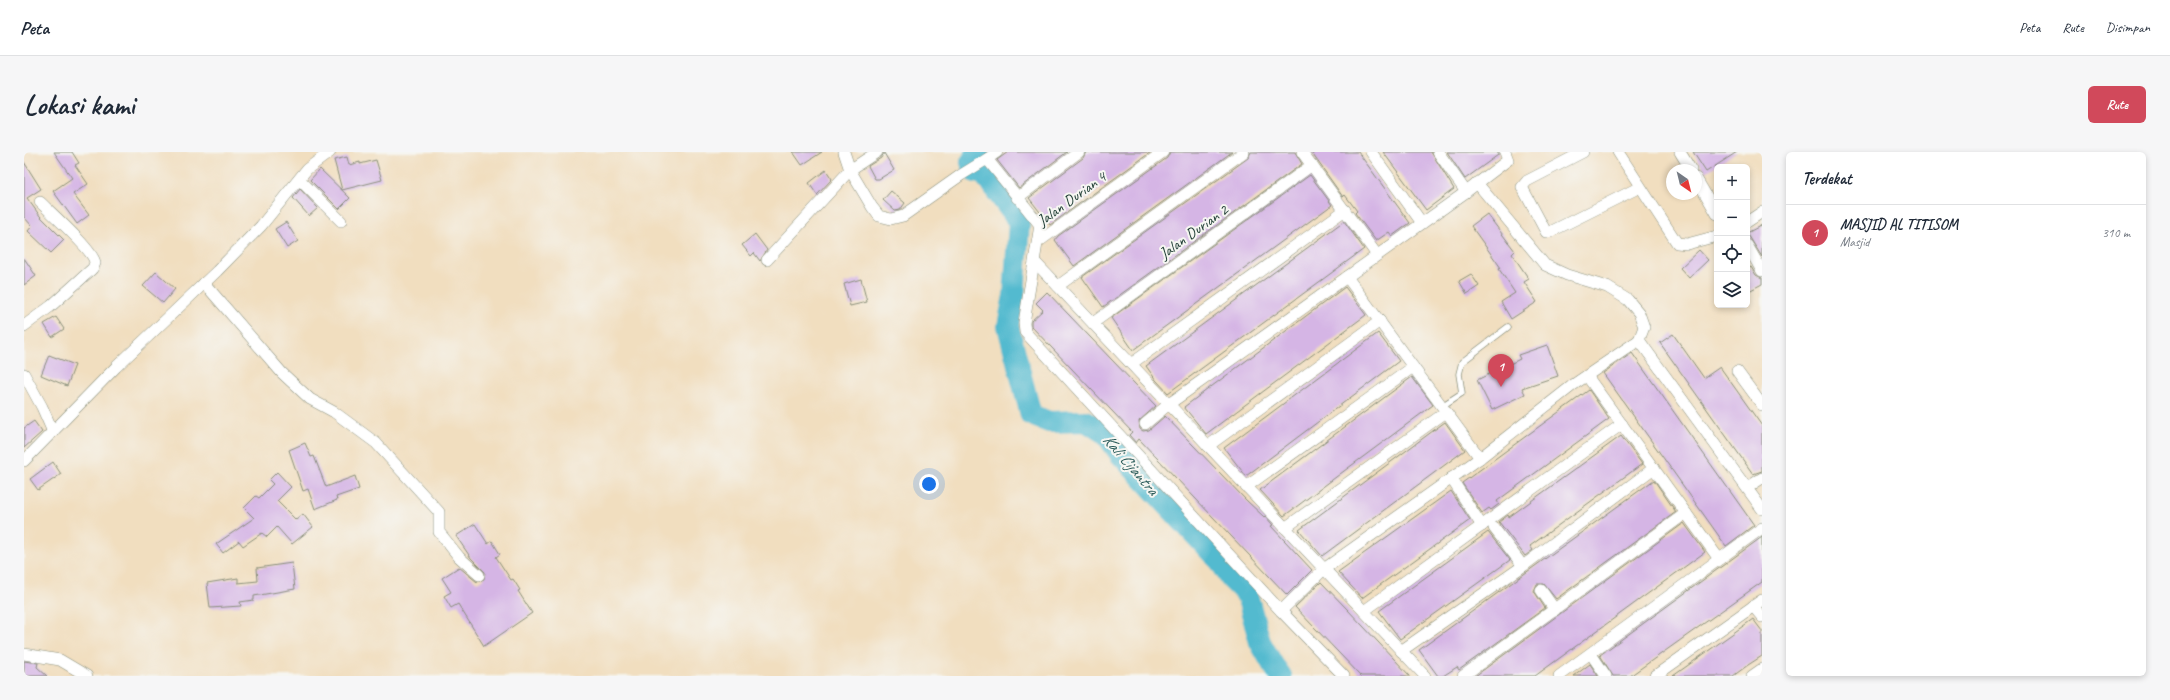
<!DOCTYPE html>
<html lang="id">
<head>
<meta charset="utf-8">
<style>
  :root { --surface:#fff; --page:#f6f6f7; --text:#1f2937; --muted:#747a83; --line:#e0e1e3; --accent:#d1495b }
  body { margin:0; font-family:Caveat,sans-serif; background:var(--page); color:var(--text) }
  .controls { position:absolute; right:12px; top:12px; display:grid; overflow:hidden; border-radius:6px; box-shadow:0 2px 6px #0003 }
  .controls button { width:36px; height:36px; display:grid; place-items:center; padding:0; border:0; border-bottom:1px solid var(--line); background:var(--surface); color:var(--text); font:20px sans-serif }
  .compass { position:absolute; left:1642px; top:12px; width:36px; height:36px; border-radius:50%; background:var(--surface); box-shadow:0 2px 6px #0003; rotate:145deg }
  .you { position:absolute; left:905px; top:332px; width:14px; height:14px; margin:-10px; border:3px solid #fff; border-radius:50%; background:#1a73e8; box-shadow:0 0 0 6px #1a73e833 }
  .badge { display:grid; place-items:center; width:26px; height:26px; border-radius:50%; background:var(--accent); color:#fff; font-size:13px; font-weight:700 }
  .pin { position:absolute; translate:-50% -33px; filter:drop-shadow(0 1px 2px #0008) }
  .pin::after { content:''; position:absolute; top:21px; width:14px; height:12px; background:inherit; clip-path:polygon(0 0,100% 0,50% 100%) }
  .list { margin:0; padding:0; list-style:none }
  h2 { display:flex; justify-content:space-between; align-items:center; height:52px; margin:0; padding:0 16px; font-size:17px }
  h2 small { font-size:13px; font-weight:400; color:var(--muted) }
  .list li { display:grid; grid-template-columns:26px 1fr auto; gap:12px; align-items:center; box-sizing:border-box; height:56px; padding:0 16px; border-top:1px solid var(--line) }
  .list b { display:block; font-size:15px; white-space:nowrap }
  .list p { margin:0; font-size:13px; white-space:nowrap; color:var(--muted) }
  .list em { font-size:13px; font-style:normal; color:var(--muted) }
  .icon { flex:none; width:22px; height:22px; fill:none; stroke:currentColor; stroke-width:2; stroke-linecap:round; stroke-linejoin:round }
  .map { position:relative; flex:none; width:1738px; height:524px; overflow:hidden; border-radius:6px }
  header { display:flex; align-items:center; gap:24px; box-sizing:border-box; height:56px; padding:0 20px; background:var(--surface); border-bottom:1px solid var(--line) }
  header strong { font-size:19px }
  nav { display:flex; gap:22px; margin-inline-start:auto; font-size:14px }
  .intro { display:flex; align-items:center; justify-content:space-between; box-sizing:border-box; height:96px; padding:0 24px }
  h1 { margin:0; font-size:28px }
  .button { padding:10px 18px; border-radius:6px; background:var(--accent); color:#fff; font-size:14px; font-weight:700 }
  main { display:flex; gap:24px; padding:0 24px }
  aside { flex:1; background:var(--surface); border-radius:6px; box-shadow:0 2px 6px #0003 }
  .map>svg:first-child { display:block }
  .lines { fill:none; stroke-linecap:round; stroke-linejoin:round }
  .river { stroke:#52bacf; stroke-width:22 }
  .building { fill:#d5b5e5 }
  .service-casing { stroke:#888e7a; stroke-width:7 }
  .minor-casing { stroke:#888e7a; stroke-width:12 }
  .service { stroke:#fff; stroke-width:5.5 }
  .minor { stroke:#fff; stroke-width:11 }
  .labels { text-anchor:middle; stroke-width:4; stroke-linejoin:round; paint-order:stroke }
  .street-label { font-size:16px; fill:#1f3d34; stroke:#f6f6f2 }
  .water-label { font-size:17px; font-style:italic; fill:#2c5c5b; stroke:#f6f6f2 }
</style>
</head>
<body>
<header>
<strong>Peta</strong>
<nav><a>Peta</a><a>Rute</a><a>Disimpan</a></nav>
</header>
<div class="intro"><h1>Lokasi kami</h1><a class="button">Rute</a></div>
<main>
<div class="map">
<svg width="1738" height="524" viewBox="0 0 1738 524">
  <rect width="100%" height="100%" fill="#f6f6f2"/>
  <filter id="ink" filterUnits="userSpaceOnUse"><feTurbulence type="fractalNoise" baseFrequency=".025" numOctaves="2"/><feDisplacementMap in="SourceGraphic" scale="8" xChannelSelector="R" yChannelSelector="G"/><feConvolveMatrix kernelMatrix="1 2 1 2 8 2 1 2 1" color-interpolation-filters="sRGB"/></filter>
  <filter id="wash" filterUnits="userSpaceOnUse"><feTurbulence type="fractalNoise" baseFrequency=".012" numOctaves="4" result="noise"/><feDisplacementMap in="SourceGraphic" scale="16" xChannelSelector="R" yChannelSelector="G"/><feGaussianBlur stdDeviation="0.9" result="paint"/><feColorMatrix in="noise" values="0 0 0 0 0 0 0 0 0 0 0 0 0 0 0 0 0 1.4 0 .05"/><feComposite in="paint" operator="in"/></filter>
  <g filter="url(#wash)">
    <rect width="100%" height="100%" fill="#f1debf"/>
    <g class="lines">
      <!-- river -->
      <path class="river" d="M955,0L947,10L951,20L960,22L995,70L990,144L984,174L1007,263L1025,270L1062,269L1082,282L1097,303L1198,412L1207,427L1223,443L1236,490L1249,513L1257,524"/>
    </g>
    <g id="blocks">
      <!-- building -->
      <g class="building">
        <path d="M30,0H48L55,11L51,13L64,32L49,42L65,63L53,72L29,39L48,26Z"/>
        <path d="M769,0H798L778,13Z"/>
        <path d="M984,0H1043L995,36L973,8Z"/>
        <path d="M1062,0H1127L1026,73L1005,46L1059,6Z"/>
        <path d="M1146,0H1208L1050,114L1031,88L1034,84L1143,6Z"/>
        <path d="M1227,0H1271L1278,12L1079,155L1058,125L1224,6Z"/>
        <path d="M1287,0H1334L1386,71L1368,84L1365,80L1352,89L1331,61L1333,59L1321,43L1319,45Z"/>
        <path d="M1359,0H1407L1430,37L1402,58Z"/>
        <path d="M1423,0H1474V3L1441,27Z"/>
        <path d="M1669,0H1713L1682,20Z"/>
        <path d="M860,1L870,18L855,27H851L844,14L857,6Z"/>
        <path d="M323,5L325,13L336,10V12L352,8L358,28L318,38L310,8Z"/>
        <path d="M0,10L17,37L3,46L16,64L40,88L27,101L4,79L8,74L0,65Z"/>
        <path d="M296,17L326,46L315,57L286,28Z"/>
        <path d="M802,18L808,27L793,43L785,31Z"/>
        <path d="M1286,23L1308,53L1109,198L1087,166Z"/>
        <path d="M276,37L294,56L285,64L269,46Z"/>
        <path d="M867,39L881,51L876,58L871,59L859,48Z"/>
        <path d="M1463,62L1491,99L1488,102L1505,127L1500,130L1513,150L1487,167L1477,150L1491,141L1475,117L1477,116L1447,74Z"/>
        <path d="M1320,69L1340,97L1144,241L1132,228L1122,214Z"/>
        <path d="M262,70L274,89L263,96L251,77Z"/>
        <path d="M1738,73V105L1723,81Z"/>
        <path d="M731,82L743,98L736,109L730,101L727,104L718,93Z"/>
        <path d="M1675,98L1684,108L1665,126L1656,116Z"/>
        <path d="M0,106L12,124L0,133Z"/>
        <path d="M1727,115L1732,123L1738,126V132L1723,140V117Z"/>
        <path d="M132,120L151,137L139,151L119,134Z"/>
        <path d="M1447,122L1455,134L1443,142L1435,129Z"/>
        <path d="M837,127L843,150L826,154L820,132Z"/>
        <path d="M1321,135L1342,163L1182,282L1160,255Z"/>
        <path d="M1023,140L1132,254L1115,269L1116,277L1119,279L1125,278L1141,264L1222,348L1240,365L1241,364L1249,373L1247,374L1288,418L1263,443L1115,287L1112,291L1105,283L1108,280L1007,174V169L1019,158L1012,151Z"/>
        <path d="M32,165L40,177L28,185L20,172Z"/>
        <path d="M1354,181L1375,209L1222,324L1200,296Z"/>
        <path d="M1649,182L1680,226L1696,215L1738,274V319L1729,322L1636,191Z"/>
        <path d="M1523,193L1534,224L1498,236L1501,242L1468,258L1453,228L1496,207L1494,203Z"/>
        <path d="M1608,201L1730,373L1702,394L1579,221Z"/>
        <path d="M25,203L51,213L43,234L17,223Z"/>
        <path d="M1388,225L1409,253L1316,322L1260,364L1236,338Z"/>
        <path d="M1565,238L1585,267L1473,349L1475,352L1467,358L1465,356L1458,361L1438,331Z"/>
        <path d="M10,269L18,280L0,296V276Z"/>
        <path d="M1421,270L1441,298L1298,404L1275,378Z"/>
        <path d="M1597,284L1618,312L1506,394L1509,398L1501,404L1475,370L1484,363L1485,365Z"/>
        <path d="M281,291L287,305L290,304L302,335L331,324L335,337L312,345L313,348L291,357L284,337L279,339L265,298Z"/>
        <path d="M29,310L37,322L14,338L6,327Z"/>
        <path d="M253,320L267,335L253,349L272,368L279,362L289,375L268,392L253,375L243,385L238,381L219,394L215,389L199,401L192,392L230,366L220,356L232,344L235,346L249,332L245,328Z"/>
        <path d="M1630,328L1652,360L1532,447L1520,432H1513L1510,439L1521,456L1435,518L1433,515L1419,524H1414L1395,498Z"/>
        <path d="M1427,339L1446,368L1338,446L1314,420Z"/>
        <path d="M1660,371L1681,400L1511,524H1451Z"/>
        <path d="M451,372L464,392L468,389L476,402L472,405L487,428L489,427L496,438L494,439L508,461L460,494L434,452L427,456L420,444L427,440L418,426L435,415L453,430L460,427L461,420L447,406L432,384Z"/>
        <path d="M1464,380L1486,408L1376,487L1355,459Z"/>
        <path d="M1738,385V430L1606,524H1589L1576,503Z"/>
        <path d="M268,411L271,437L230,444V448L216,450L217,454L186,456L183,431L214,426V431L234,429L233,416Z"/>
        <path d="M1297,430L1323,457L1386,524H1337L1290,475L1271,455Z"/>
        <path d="M1729,467L1738,479V504L1724,513L1709,524H1649Z"/>
        <path d="M0,509L14,511L13,515L23,524H0Z"/>
        <path d="M1566,512L1574,524H1550Z"/>
      </g>
    </g>
  </g>
  <g filter="url(#ink)">
    <use href="#blocks" fill-opacity="0" stroke="#888e7a" stroke-width="1"/>
    <g class="lines">
      <defs>
        <path id="service" d="M1418,254L1438,241L1435,222L1438,210L1484,175"/>
        <g id="minor">
          <path d="M820,0L826,18L848,55L855,64L867,67L879,64L937,23L963,7"/>
          <path d="M973,0L963,7L1016,73L1000,171L1001,180L1257,459L1320,524"/>
          <path d="M1278,0L1353,103"/>
          <path d="M1347,0L1398,71"/>
          <path d="M1414,0L1442,40"/>
          <path d="M1559,0L1503,29L1498,35L1522,80H1526L1616,35"/>
          <path d="M1594,0L1653,91L1663,92L1693,84"/>
          <path d="M1656,0L1667,18"/>
          <path d="M1672,26L1693,62"/>
          <path d="M276,28L317,69"/>
          <path d="M1453,31L1521,113L1543,123L1583,135L1604,148L1615,161L1620,175L1615,188"/>
          <path d="M993,46L1055,0"/>
          <path d="M1723,70L1738,60"/>
          <path d="M1014,90L1139,0"/>
          <path d="M1723,93L1738,119"/>
          <path d="M743,108L826,18L853,0"/>
          <path d="M1011,110L1401,524"/>
          <path d="M1323,125L1456,306"/>
          <path d="M180,131L258,221L286,247L310,260L352,291L415,360V380L435,405L455,423"/>
          <path d="M1034,134L1220,0"/>
          <path d="M1069,171L1288,13"/>
          <path d="M0,174L27,154L68,117C69,117 71,111 71,111C71,100 25,59 16,50"/>
          <path d="M1107,212L1321,58"/>
          <path d="M1713,219L1738,253"/>
          <path d="M0,222L18,255L29,280"/>
          <path d="M1563,224L1695,407"/>
          <path d="M1121,272L1145,252L1442,40L1484,8L1481,0"/>
          <path d="M1184,294L1356,169"/>
          <path d="M0,309L92,215L193,119L237,74L283,17L306,0"/>
          <path d="M1427,326L1458,374"/>
          <path d="M1222,335L1389,215"/>
          <path d="M1723,336L1738,326"/>
          <path d="M1261,376L1422,260"/>
          <path d="M1470,376L1499,414"/>
          <path d="M1517,438L1531,458"/>
          <path d="M1729,454L1738,465"/>
          <path d="M1257,459L1300,417L1456,306L1549,233L1615,188L1738,357"/>
          <path d="M1340,459L1598,272"/>
          <path d="M1377,499L1499,414L1630,316"/>
          <path d="M0,502L36,508L63,524"/>
          <path d="M1567,502L1582,524"/>
          <path d="M1439,524L1662,361"/>
          <path d="M1535,524L1738,376"/>
          <path d="M1631,524L1738,448"/>
          <path d="M1728,524L1738,517"/>
        </g>
      </defs>
      <!-- service casing -->
      <use href="#service" class="service-casing"/>
      <!-- minor casing -->
      <use href="#minor" class="minor-casing"/>
      <!-- service -->
      <use href="#service" class="service"/>
      <!-- minor -->
      <use href="#minor" class="minor"/>
    </g>
  </g>
  <g class="labels">
    <!-- street labels -->
    <g class="street-label">
      <text transform="translate(1047 46) rotate(-36)" y="6">Jalan Durian 4</text>
      <text transform="translate(1169 79) rotate(-36)" y="6">Jalan Durian 2</text>
    </g>
    <!-- water labels -->
    <g class="water-label">
      <text transform="translate(1107 312) rotate(49)" y="6">Kali Cijantra</text>
    </g>
  </g>
</svg>
<div class="controls">
<button>+</button>
<button>−</button>
<button><svg class="icon" aria-label="locate" viewBox="0 0 24 24"><circle cx="12" cy="12" r="6"/><path d="M12 2v4M12 18v4M2 12h4M18 12h4"/></svg></button>
<button><svg class="icon" aria-label="layers" viewBox="0 0 24 24"><path d="M12 4l9 5-9 5-9-5zM3 14l9 5 9-5"/></svg></button>
</div>
<svg class="compass" viewBox="-18 -18 36 36"><path d="M0-13l5 13h-10z" fill="#e53935"/><path d="M0 13l5-13h-10z" fill="#747a83"/></svg>
<div class="you"></div>
<div class="pin badge" style="left:1477px;top:235px">1</div>
</div>
<aside>
<h2>Terdekat<small></small></h2>
<ul class="list">
<li><span class="badge">1</span><div><b>MASJID AL TITISOM</b><p>Masjid</p></div><em>310 m</em></li>
</ul>
</aside>
</main>
</body>
</html>
